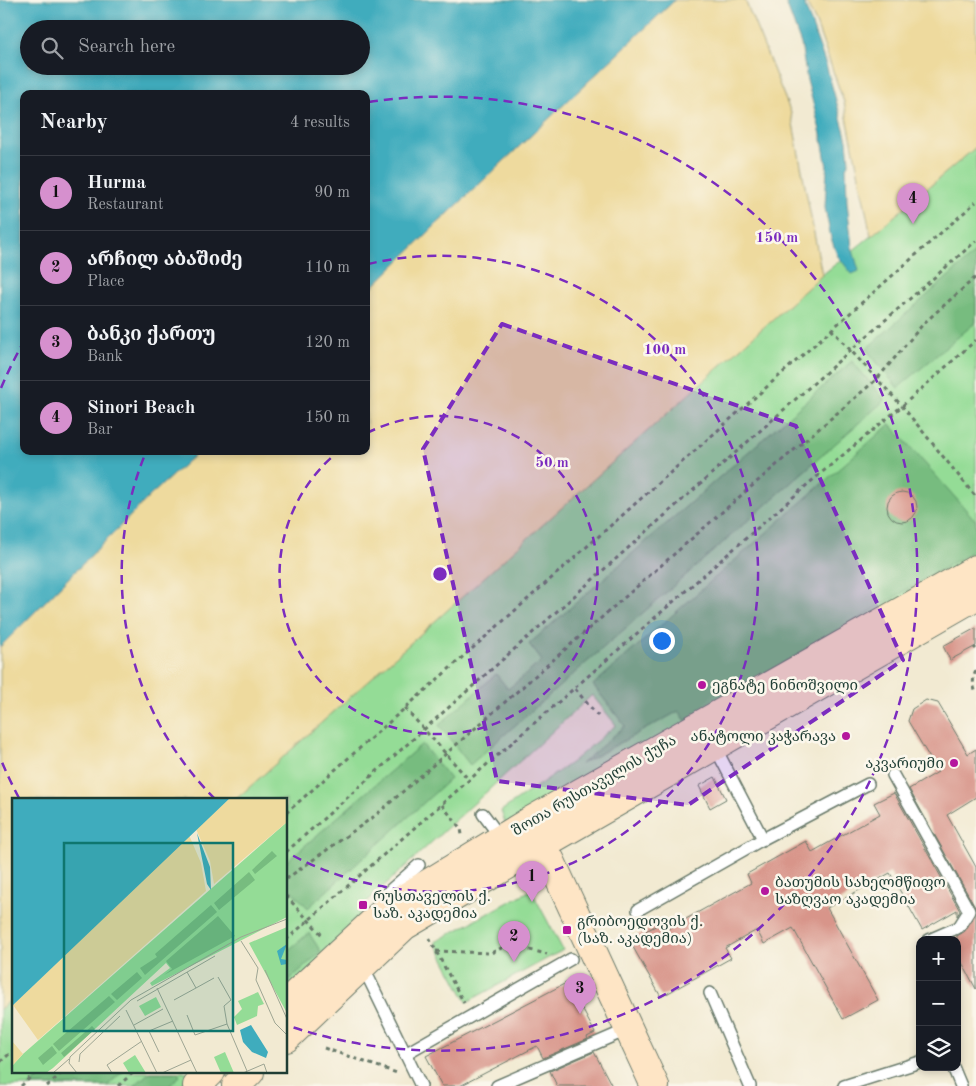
<!DOCTYPE html>
<html lang="en">
<head>
<meta charset="utf-8">
<style>
  :root { --surface:#171b24; --page:#242831; --text:#f1f3f6; --muted:#9ea1a6; --line:#363941; --accent:#d690ce }
  body { margin:0; font-family:"Old Standard TT","Noto Serif Georgian",serif; background:var(--page); color:var(--text) }
  .controls { position:absolute; right:15px; bottom:15px; display:grid; overflow:hidden; border-radius:10px; box-shadow:0 2px 8px #0003 }
  .controls button { width:45px; height:45px; display:grid; place-items:center; padding:0; border:0; border-bottom:1px solid var(--line); background:var(--surface); color:var(--text); font:25px sans-serif }
  .you { position:absolute; left:661px; top:640px; width:18px; height:18px; margin:-12px; border:4px solid #fff; border-radius:50%; background:#1a73e8; box-shadow:0 0 0 8px #1a73e833 }
  .badge { display:grid; place-items:center; width:32px; height:32px; border-radius:50%; background:var(--accent); color:#111; font-size:16px; font-weight:700 }
  .pin { position:absolute; translate:-50% -41px; filter:drop-shadow(0 1px 2px #0008) }
  .pin::after { content:''; position:absolute; top:26px; width:18px; height:15px; background:inherit; clip-path:polygon(0 0,100% 0,50% 100%) }
  .list { margin:0; padding:0; list-style:none }
  h2 { display:flex; justify-content:space-between; align-items:center; height:65px; margin:0; padding:0 20px; font-size:21px }
  h2 small { font-size:16px; font-weight:400; color:var(--muted) }
  .list li { display:grid; grid-template-columns:32px 1fr auto; gap:15px; align-items:center; box-sizing:border-box; height:75px; padding:0 20px; border-top:1px solid var(--line) }
  .list b { display:block; font-size:19px; white-space:nowrap }
  .list p { margin:0; font-size:16px; white-space:nowrap; color:var(--muted) }
  .list em { font-size:16px; font-style:normal; color:var(--muted) }
  .icon { flex:none; width:28px; height:28px; fill:none; stroke:currentColor; stroke-width:2; stroke-linecap:round; stroke-linejoin:round }
  .map { position:relative; flex:none; width:976px; height:1086px; overflow:hidden }
  .search { position:absolute; background:var(--surface); box-shadow:0 2px 8px #0003; left:20px; top:20px; width:350px; height:55px; display:flex; align-items:center; gap:12px; box-sizing:border-box; padding:0 18px; border-radius:28px; color:var(--muted); font-size:19px }
  .panel { position:absolute; background:var(--surface); box-shadow:0 2px 8px #0003; left:20px; top:90px; width:350px; height:365px; border-radius:10px }
  .map>svg:first-child { display:block }
  .green { fill:#94dc96; stroke:#5a8c65 }
  .forest { fill:#77bc7f; stroke:#4b7c5a }
  .sand { fill:#eeda9e; stroke:#868c69 }
  .water { fill:#3facbd; stroke:#2f7478; fill-rule:evenodd }
  .building { fill:#d8958a }
  .lines { fill:none; stroke-linecap:round; stroke-linejoin:round }
  .lane-casing { stroke:#697a6b; stroke-width:14 }
  .secondary-casing { stroke:#697a6b; stroke-width:30 }
  .path { stroke:#697a6b; stroke-width:3; stroke-dasharray:4 4; stroke-linecap:butt }
  .lane { stroke:#fff; stroke-width:11 }
  .secondary { stroke:#fee5c5; stroke-width:28 }
  .marked { fill:#7b2cbf; fill-opacity:0.2; stroke:#7b2cbf; stroke-width:4; stroke-dasharray:10 6; stroke-linejoin:round }
  .ring { fill:none; stroke:#7b2cbf; stroke-width:2.5; stroke-dasharray:9 6 }
  .poi-dot { fill:#b5179e; stroke:#fbf7ec; stroke-width:2 }
  .labels { text-anchor:middle; stroke-width:5; stroke-linejoin:round; paint-order:stroke }
  .poi-label { font-size:15px; fill:#1f3d34; stroke:#fbf7ec; text-anchor:start }
  .street-label { font-size:15px; fill:#1f3d34; stroke:#fbf7ec }
  .inset-road { fill:none; stroke:#9ea593; stroke-width:1 }
  .view { fill:#0f766e; fill-opacity:0.15; stroke:#0f766e; stroke-width:2.5 }
  .inset-edge { fill:none; stroke:#1f3d34; stroke-width:2.5 }
  .centre { fill:#7b2cbf; stroke:#fbf7ec; stroke-width:2.5 }
  .ring-label { font-size:15px; text-anchor:middle; font-weight:bold; fill:#7b2cbf; stroke:#fbf7ec; stroke-width:5; stroke-linejoin:round; paint-order:stroke }
</style>
</head>
<body>
<div class="map">
<svg width="976" height="1086" viewBox="0 0 976 1086">
  <rect width="100%" height="100%" fill="#fbf7ec"/>
  <filter id="ink" filterUnits="userSpaceOnUse"><feTurbulence type="fractalNoise" baseFrequency=".02" numOctaves="2"/><feDisplacementMap in="SourceGraphic" scale="10" xChannelSelector="R" yChannelSelector="G"/><feConvolveMatrix kernelMatrix="1 2 1 2 8 2 1 2 1" color-interpolation-filters="sRGB"/></filter>
  <filter id="wash" filterUnits="userSpaceOnUse"><feTurbulence type="fractalNoise" baseFrequency=".0096" numOctaves="4" result="noise"/><feDisplacementMap in="SourceGraphic" scale="20" xChannelSelector="R" yChannelSelector="G"/><feGaussianBlur stdDeviation="1.12" result="paint"/><feColorMatrix in="noise" values="0 0 0 0 0 0 0 0 0 0 0 0 0 0 0 0 0 1.4 0 .05"/><feComposite in="paint" operator="in"/></filter>
  <g filter="url(#wash)">
    <rect width="100%" height="100%" fill="#f2ead2"/>
    <!-- green -->
    <g class="green">
      <path d="M976,147V556L508,830L501,811L572,762L616,725L592,695L360,908L358,927L286,991V800H235L822,275L871,236Z"/>
      <path d="M531,890L563,950L467,1002L435,942Z"/>
      <path d="M14,997V1072H195L180,1086H0V1009Z"/>
    </g>
    <!-- forest -->
    <g class="forest">
      <path d="M976,252V322L898,388L866,349Z"/>
      <path d="M852,361L885,400L470,765L439,725L496,674L508,689L542,661L529,644Z"/>
      <path d="M890,424L976,521V549L686,721L679,711L581,764L625,726L593,685Z"/>
      <path d="M422,744L450,779L308,908L286,885V862Z"/>
      <path d="M309,933L321,952L286,983V952Z"/>
      <path d="M45,1072H122L107,1086H29Z"/>
      <path d="M150,1072H177L180,1076L169,1086H134Z"/>
    </g>
    <!-- sand -->
    <g class="sand">
      <path d="M675,0H745L791,113L822,275L235,800H14V997L0,1009V647L152,494L199,451H366V293L437,224Z"/>
      <path d="M805,0H976V147L871,236L844,102L816,23Z"/>
    </g>
    <!-- water -->
    <g class="water">
      <path d="M0,0H675L437,224L366,293V94H24V451H199L152,494L0,647ZM29,29H361V66H29Z"/>
      <path d="M785,0H803L827,68L847,140L849,162L846,167L847,202L852,247L859,271L852,274L837,255L831,238L825,208L827,167L821,134L807,80L801,44Z"/>
    </g>
    <g id="blocks">
      <!-- building -->
      <g class="building">
        <circle cx="902" cy="507" r="15"/>
        <path d="M976,628V646L950,660L943,646Z"/>
        <path d="M926,700L938,703L968,754L976,749V797L947,815L976,867V909L909,789L938,772L908,721L912,709Z"/>
        <path d="M715,777L726,799L710,808L699,786Z"/>
        <path d="M894,793L960,911L957,916V910L922,930L890,873L827,908L878,1000L843,1019L793,928L764,944L757,930L725,948L731,958L661,997L629,940L661,923L666,930L751,883L747,874L806,841L812,852L880,814L874,803Z"/>
        <path d="M976,913V989L957,953V936L965,931Z"/>
        <path d="M568,982L595,1033L587,1037L588,1039L543,1058L537,1046L460,1086H442L426,1056Z"/>
        <path d="M594,1052L612,1086H557L550,1071Z"/>
      </g>
    </g>
  </g>
  <g filter="url(#ink)">
    <use href="#blocks" fill-opacity="0" stroke="#697a6b" stroke-width="1"/>
    <g class="lines">
      <defs>
        <g id="lane">
          <path d="M715,747L763,839L868,784"/>
          <path d="M893,775L969,911L959,927L929,940"/>
          <path d="M483,814L501,838"/>
          <path d="M379,900L419,865"/>
          <path d="M638,910L763,839"/>
          <path d="M361,966L369,979L421,1086"/>
          <path d="M710,993L750,1086"/>
          <path d="M405,1054L571,959"/>
          <path d="M953,1067L961,1086"/>
          <path d="M497,1086L629,1029"/>
          <path d="M844,1086L920,1062"/>
        </g>
        <g id="secondary">
          <path d="M534,829L550,859L655,1086"/>
          <path d="M286,1003L388,908L530,821L976,569"/>
          <path d="M286,1038L404,926L542,845L976,596"/>
          <path d="M197,1086L211,1072"/>
          <path d="M236,1086L250,1072"/>
        </g>
      </defs>
      <!-- lane casing -->
      <use href="#lane" class="lane-casing"/>
      <!-- secondary casing -->
      <use href="#secondary" class="secondary-casing"/>
      <!-- path -->
      <g class="path">
        <path d="M831,329L902,406L976,497"/>
        <path d="M974,647L976,649"/>
        <path d="M976,671C972,678 973,686 976,693"/>
        <path d="M575,689L598,716"/>
        <path d="M405,708L470,781"/>
        <path d="M442,805L461,829L462,835"/>
        <path d="M286,813C517,610 745,405 976,202"/>
        <path d="M286,852L851,350L976,241"/>
        <path d="M286,879L376,815L745,492L877,379L924,323L976,277"/>
        <path d="M286,896L323,936"/>
        <path d="M429,938L464,1003"/>
        <path d="M286,940L808,484L902,406L976,340"/>
        <path d="M436,951L491,953L508,945L547,954"/>
        <path d="M324,1048L397,1073"/>
        <path d="M0,1062L14,1050"/>
        <path d="M21,1086L36,1072"/>
        <path d="M47,1086L63,1072"/>
        <path d="M118,1086L134,1072"/>
      </g>
      <!-- lane -->
      <use href="#lane" class="lane"/>
      <!-- secondary -->
      <use href="#secondary" class="secondary"/>
    </g>
  </g>
  <!-- marked area -->
  <path class="marked" d="M502,324L796,426L903,660L688,805L497,781L423,449Z"/>
  <!-- distance rings -->
  <g class="ring">
    <path d="M367 433A159 159 0 1 1 339 451"/>
    <path d="M215 799A318 318 0 0 1 146 452M368 264A318 318 0 1 1 288 853"/>
    <path d="M19 798A477 477 0 0 1 1 760M1 388A477 477 0 0 1 23 343M369 102A477 477 0 1 1 289 1026"/>
  </g>
  <!-- markers -->
  <g class="poi-dot">
    <circle cx="702" cy="685" r="5"/>
    <circle cx="846" cy="736" r="5"/>
    <circle cx="954" cy="763" r="5"/>
    <circle cx="765" cy="891" r="5"/>
    <rect x="358" y="900" width="10" height="10" rx="2.5"/>
    <rect x="562" y="925" width="10" height="10" rx="2.5"/>
  </g>
  <g class="labels">
    <!-- poi labels -->
    <g class="poi-label">
      <text x="712" y="690">ეგნატე ნინოშვილი</text>
      <text x="836" y="741" text-anchor="end">ანატოლი კაჭარავა</text>
      <text x="944" y="768" text-anchor="end">აკვარიუმი</text>
      <text x="775" y="887">ბათუმის სახელმწიფო<tspan x="775" dy="17">საზღვაო აკადემია</tspan></text>
      <text x="373" y="901">რუსთაველის ქ.<tspan x="373" dy="17">საზ. აკადემია</tspan></text>
      <text x="577" y="926">გრიბოედოვის ქ.<tspan x="577" dy="17">(საზ. აკადემია)</tspan></text>
    </g>
    <!-- street labels -->
    <g class="street-label">
      <text transform="translate(594 785) rotate(-30)" y="5">შოთა რუსთაველის ქუჩა</text>
    </g>
  </g>
  <!-- overview -->
  <g transform="translate(12 798)">
    <rect width="275" height="275" fill="#f2ead2"/>
    <path d="M275,24V119L140,188L138,185L158,170L154,165L41,270L34,275H0V268L11,256ZM275,129V215L237,145ZM246,194L252,206L246,208L245,218L225,227L222,219L230,211L226,203ZM144,199L149,209L133,218L127,208ZM213,254L222,275H209L202,259ZM123,257L134,275H117L111,265Z" fill="#94dc96"/>
    <path d="M260,53L265,58L243,76L240,72ZM237,74L243,82L207,112L202,105ZM199,107L205,114L133,177L128,170L145,159L143,156ZM206,118L223,138L152,177L160,171L154,163ZM125,174L130,180L105,202L99,196ZM97,198L103,204L47,253L41,246ZM80,228L83,231L52,259L49,255ZM40,248L45,255L31,267L26,260Z" fill="#77bc7f"/>
    <path d="M218,0H275V24L202,86L198,63L184,31ZM177,37L189,65L194,93L26,242L1,207ZM0,243L11,256L0,268Z" fill="#eeda9e"/>
    <path d="M0,0H218L0,208ZM185,35L198,69L199,92L195,86ZM275,146L269,161L275,162V166L269,167L265,153ZM239,227L256,254L254,260L240,254L231,244L228,232Z" fill="#3facbd"/>
    <path class="inset-road" d="M229,143L246,170L244,182L263,225L275,237M253,172L275,221M175,174L184,190L202,180M206,179L219,202L212,208L215,226L235,273M145,190L185,275M162,202L184,190M125,203L203,158M114,212L145,275M175,217L183,237L215,226M122,227L151,211M147,254L137,233L161,223M67,264L68,256L108,218M41,275L57,261M65,275L57,265L58,259L119,202L229,139L275,121M100,275L95,267L130,243M150,275L179,262M231,275L252,266L255,275"/>
    <path class="view" d="M52,45H221V233H52Z"/>
    <rect width="275" height="275" class="inset-edge"/>
  </g>
  <circle cx="440" cy="574" r="8" class="centre"/>
  <g class="ring-label">
    <text x="777" y="242">150 m</text>
    <text x="665" y="354">100 m</text>
    <text x="552" y="467">50 m</text>
  </g>
</svg>
<div class="controls">
<button>+</button>
<button>−</button>
<button><svg class="icon" aria-label="layers" viewBox="0 0 24 24"><path d="M12 4l9 5-9 5-9-5zM3 14l9 5 9-5"/></svg></button>
</div>
<div class="you"></div>
<div class="pin badge" style="left:532px;top:902px">1</div>
<div class="pin badge" style="left:514px;top:962px">2</div>
<div class="pin badge" style="left:580px;top:1014px">3</div>
<div class="pin badge" style="left:913px;top:224px">4</div>
<div class="search"><svg class="icon" aria-label="search" viewBox="0 0 24 24"><circle cx="10" cy="10" r="6"/><path d="M15 15l6 6"/></svg>Search here</div>
<section class="panel">
<h2>Nearby<small>4 results</small></h2>
<ul class="list">
<li><span class="badge">1</span><div><b>Hurma</b><p>Restaurant</p></div><em>90 m</em></li>
<li><span class="badge">2</span><div><b>არჩილ აბაშიძე</b><p>Place</p></div><em>110 m</em></li>
<li><span class="badge">3</span><div><b>ბანკი ქართუ</b><p>Bank</p></div><em>120 m</em></li>
<li><span class="badge">4</span><div><b>Sinori Beach</b><p>Bar</p></div><em>150 m</em></li>
</ul>
</section>
</div>
</body>
</html>
